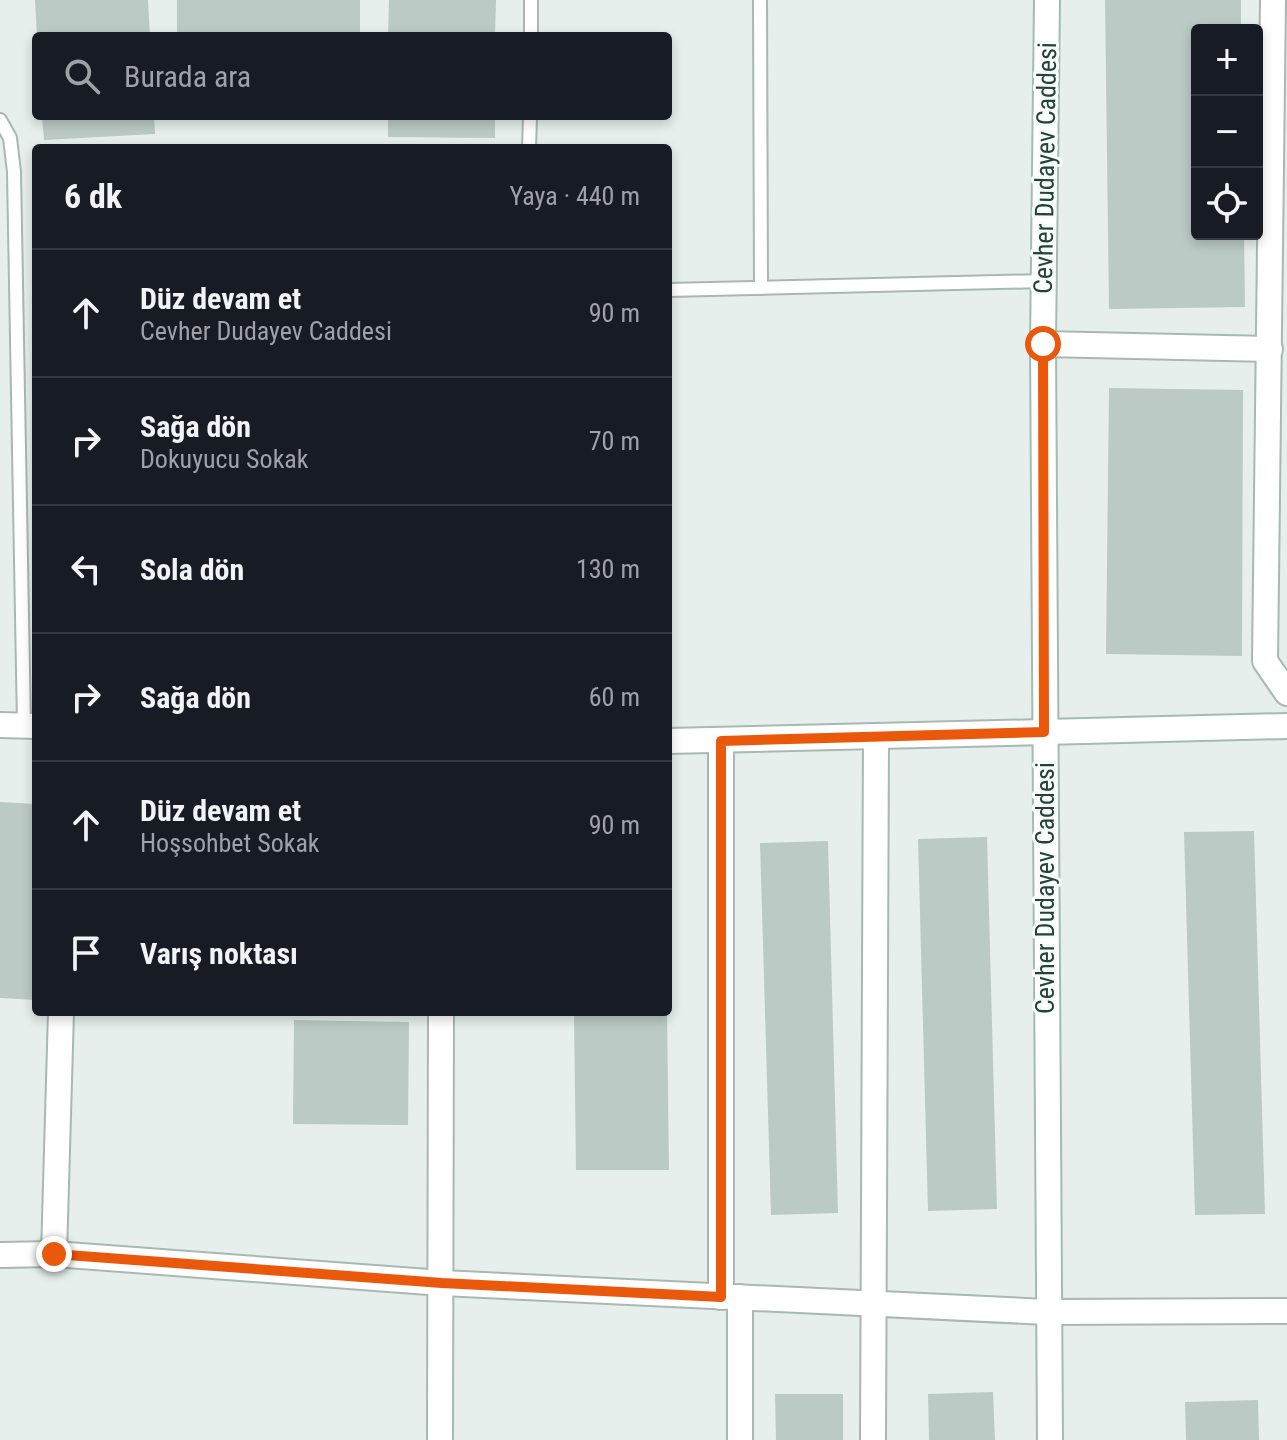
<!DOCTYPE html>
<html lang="tr">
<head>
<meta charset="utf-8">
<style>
  :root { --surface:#171b24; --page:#242831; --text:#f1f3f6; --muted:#9ea1a6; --line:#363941 }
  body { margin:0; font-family:"Roboto Condensed",sans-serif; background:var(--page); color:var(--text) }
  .controls { position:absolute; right:24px; top:24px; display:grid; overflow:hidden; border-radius:8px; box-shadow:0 4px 12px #0003 }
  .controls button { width:72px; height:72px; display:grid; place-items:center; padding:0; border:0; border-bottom:2px solid var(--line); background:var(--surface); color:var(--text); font:40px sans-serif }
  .stop { position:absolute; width:24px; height:24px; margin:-18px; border:6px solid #ea580c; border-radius:50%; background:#fff }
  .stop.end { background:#ea580c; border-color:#fff; box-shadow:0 2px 8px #0008 }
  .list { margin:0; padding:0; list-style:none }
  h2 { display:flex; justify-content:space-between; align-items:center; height:104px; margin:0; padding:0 32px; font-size:34px }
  h2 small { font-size:26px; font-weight:400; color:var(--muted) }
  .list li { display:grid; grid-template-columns:52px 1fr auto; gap:24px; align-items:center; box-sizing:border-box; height:128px; padding:0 32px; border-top:2px solid var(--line) }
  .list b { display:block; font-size:30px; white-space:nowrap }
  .list p { margin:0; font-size:26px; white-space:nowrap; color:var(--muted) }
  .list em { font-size:26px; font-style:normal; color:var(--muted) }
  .icon { flex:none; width:44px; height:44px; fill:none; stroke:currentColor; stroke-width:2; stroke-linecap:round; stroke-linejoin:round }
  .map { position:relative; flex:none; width:1287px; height:1440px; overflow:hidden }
  .search { position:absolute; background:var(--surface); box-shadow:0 4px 12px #0003; left:32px; top:32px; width:640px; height:88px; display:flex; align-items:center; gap:20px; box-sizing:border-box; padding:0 28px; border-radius:8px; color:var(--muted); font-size:30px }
  .panel { position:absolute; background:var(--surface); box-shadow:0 4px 12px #0003; left:32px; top:144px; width:640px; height:872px; border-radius:8px }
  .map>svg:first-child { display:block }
  .building { fill:#bbcac4 }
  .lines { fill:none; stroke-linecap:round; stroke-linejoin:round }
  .lane-casing { stroke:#a8b8b2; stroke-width:16 }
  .street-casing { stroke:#a8b8b2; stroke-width:28 }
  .secondary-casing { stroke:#a4bbb3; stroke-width:28 }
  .lane { stroke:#fff; stroke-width:12 }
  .street { stroke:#fff; stroke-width:24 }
  .secondary { stroke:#fff; stroke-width:24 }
  .route { stroke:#ea580c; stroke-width:10 }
  .labels { text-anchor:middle; stroke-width:6; stroke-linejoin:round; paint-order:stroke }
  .street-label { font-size:26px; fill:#24423a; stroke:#f7fbf9 }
</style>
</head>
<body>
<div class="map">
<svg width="1287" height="1440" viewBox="0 0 1287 1440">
  <rect width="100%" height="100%" fill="#e6efeb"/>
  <!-- building -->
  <g class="building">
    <path d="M35,0H148L150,36H37Z"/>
    <rect x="177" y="0" width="183" height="36"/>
    <path d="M389,0H496L495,36H388Z"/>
    <path d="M1105,0H1241V30H1197V234H1244L1245,307L1109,309Z"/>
    <path d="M42,116H154L155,134L44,140Z"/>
    <path d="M388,116H495V138L388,137Z"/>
    <path d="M1109,388L1243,390L1242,656L1106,654Z"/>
    <path d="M0,802L36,804V1000L0,998Z"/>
    <path d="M1254,831L1265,1214L1195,1215L1184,832Z"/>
    <path d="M987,837L997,1209L928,1211L918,839Z"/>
    <path d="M828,841L838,1213L771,1215L760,843Z"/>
    <path d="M574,1012H667L669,1170H576Z"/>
    <path d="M294,1020L409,1022L408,1125L293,1124Z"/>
    <path d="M993,1392L995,1440H929L928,1394Z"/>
    <path d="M775,1394H843V1440H776Z"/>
    <path d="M1258,1400L1259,1440H1186L1185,1402Z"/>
  </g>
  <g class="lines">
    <defs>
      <g id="lane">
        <path d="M760,0L761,288"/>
        <path d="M531,36V0"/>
        <path d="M0,120L10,138L14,172L24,726"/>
        <path d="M529,148L530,116"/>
        <path d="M668,290L1043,281"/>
      </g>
      <g id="street">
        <path d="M1273,0L1265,661L1287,693"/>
        <path d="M1043,344L1270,349"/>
        <path d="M0,725L36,726"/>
        <path d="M668,741L1044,732"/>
        <path d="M721,741V1297"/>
        <path d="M54,1254L61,1012"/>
        <path d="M0,1255L54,1254L442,1283L1047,1312L1287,1311"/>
        <path d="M740,1297V1440"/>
        <path d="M440,1440L441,1012"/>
        <path d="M873,1440L876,736"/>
      </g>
      <g id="secondary">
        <path d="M1047,0L1043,344L1050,1440"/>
        <path d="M1044,732L1287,726"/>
      </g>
    </defs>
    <!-- lane casing -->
    <use href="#lane" class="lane-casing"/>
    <!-- street casing -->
    <use href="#street" class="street-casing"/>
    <!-- secondary casing -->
    <use href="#secondary" class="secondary-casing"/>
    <!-- lane -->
    <use href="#lane" class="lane"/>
    <!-- street -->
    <use href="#street" class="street"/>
    <!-- secondary -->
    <use href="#secondary" class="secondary"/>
  </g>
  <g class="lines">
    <!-- route -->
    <path class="route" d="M54,1254L442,1283L721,1297V741L1044,732L1043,344"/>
  </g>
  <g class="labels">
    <!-- street labels -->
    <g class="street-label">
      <text transform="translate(1045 168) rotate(-89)" y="9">Cevher Dudayev Caddesi</text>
      <text transform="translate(1045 888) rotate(-90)" y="9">Cevher Dudayev Caddesi</text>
    </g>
  </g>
</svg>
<div class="controls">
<button>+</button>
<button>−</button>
<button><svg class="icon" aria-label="locate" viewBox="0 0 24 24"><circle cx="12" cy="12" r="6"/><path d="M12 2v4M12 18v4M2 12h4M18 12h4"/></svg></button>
</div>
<div class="stop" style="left:1043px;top:344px"></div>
<div class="stop end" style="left:54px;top:1254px"></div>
<div class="search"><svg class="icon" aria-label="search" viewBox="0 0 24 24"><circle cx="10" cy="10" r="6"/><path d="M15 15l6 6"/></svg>Burada ara</div>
<section class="panel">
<h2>6 dk<small>Yaya · 440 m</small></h2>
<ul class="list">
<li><svg class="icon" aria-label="ahead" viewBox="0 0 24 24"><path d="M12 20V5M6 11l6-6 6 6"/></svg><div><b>Düz devam et</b><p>Cevher Dudayev Caddesi</p></div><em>90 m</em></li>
<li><svg class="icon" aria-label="right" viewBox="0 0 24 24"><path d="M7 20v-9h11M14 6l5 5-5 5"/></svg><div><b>Sağa dön</b><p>Dokuyucu Sokak</p></div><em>70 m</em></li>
<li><svg class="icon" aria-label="left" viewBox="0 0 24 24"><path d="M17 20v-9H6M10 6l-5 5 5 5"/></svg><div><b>Sola dön</b></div><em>130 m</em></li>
<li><svg class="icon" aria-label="right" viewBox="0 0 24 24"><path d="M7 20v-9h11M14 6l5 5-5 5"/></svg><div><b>Sağa dön</b></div><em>60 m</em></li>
<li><svg class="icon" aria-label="ahead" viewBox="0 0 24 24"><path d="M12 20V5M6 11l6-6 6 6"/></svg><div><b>Düz devam et</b><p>Hoşsohbet Sokak</p></div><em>90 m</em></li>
<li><svg class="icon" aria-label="arrive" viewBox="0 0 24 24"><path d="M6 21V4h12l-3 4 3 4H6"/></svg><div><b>Varış noktası</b></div></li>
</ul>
</section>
</div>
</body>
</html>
